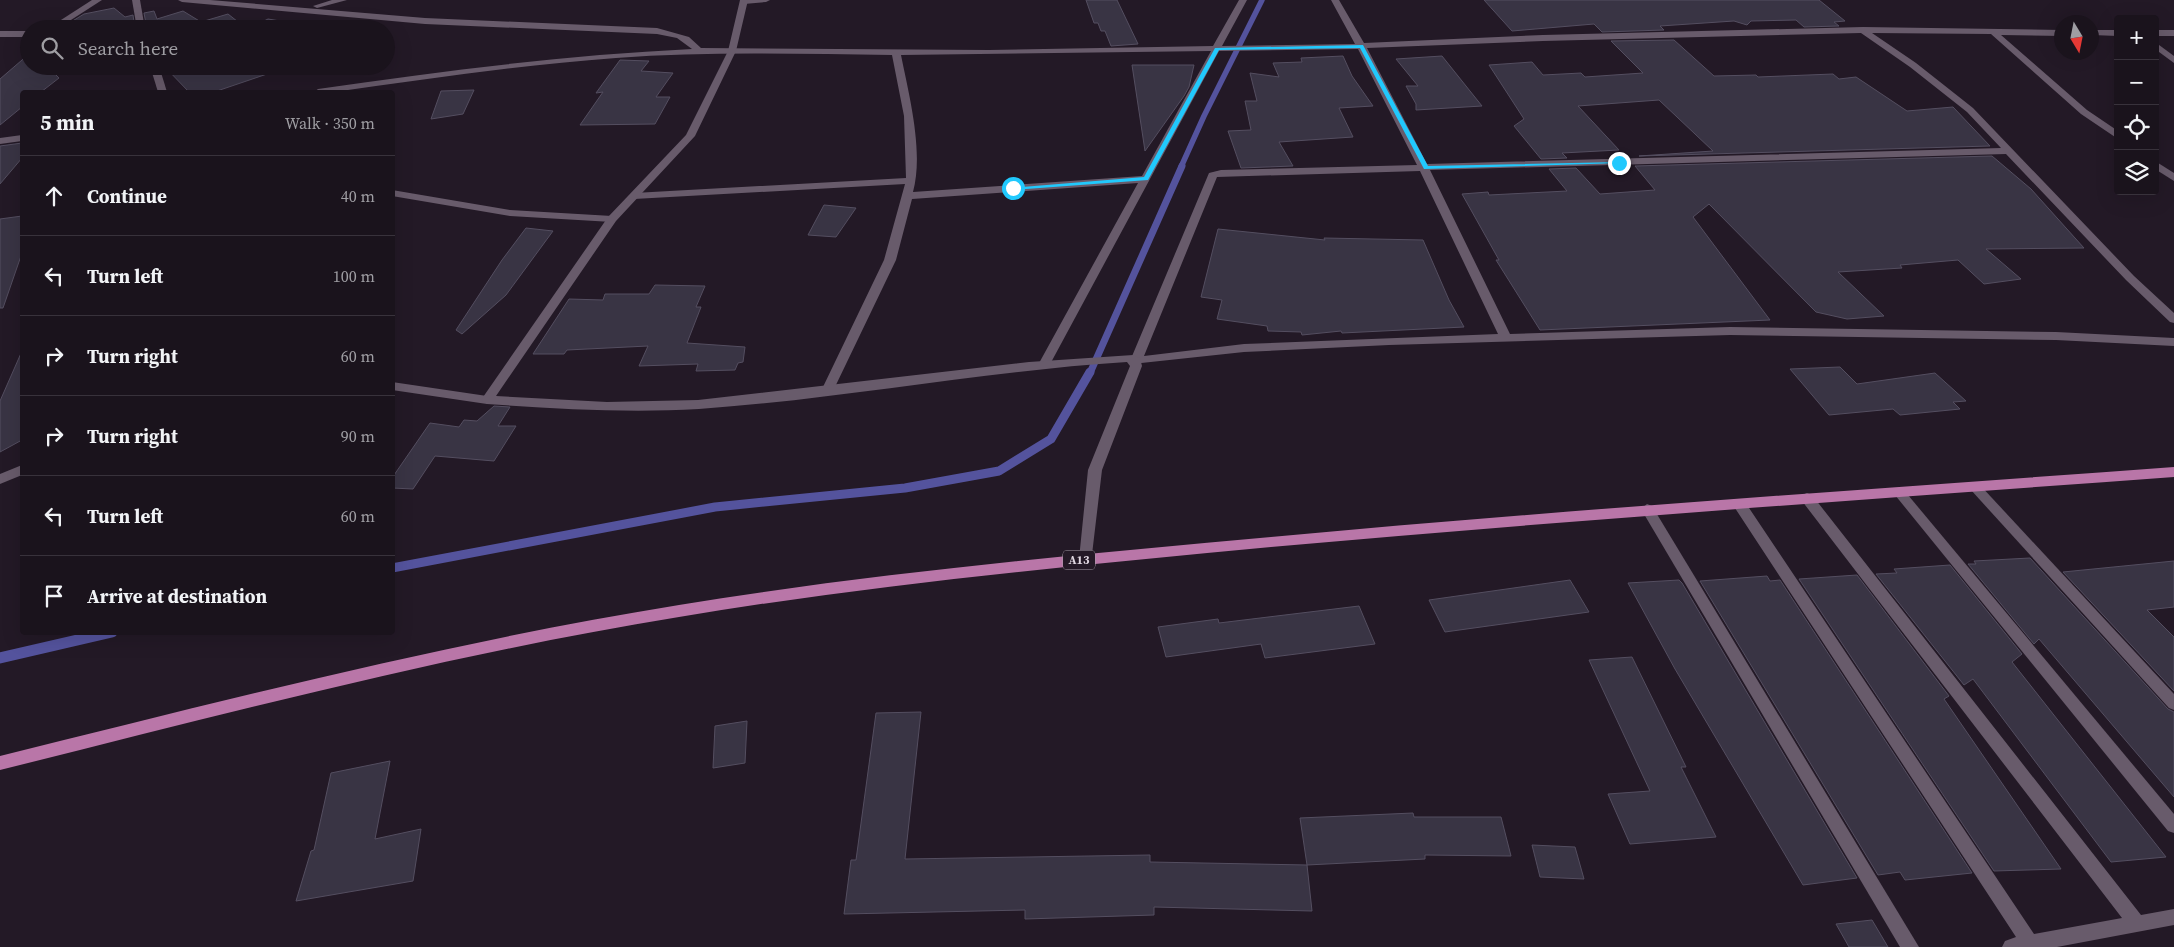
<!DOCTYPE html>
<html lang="en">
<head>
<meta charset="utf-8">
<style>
  :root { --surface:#1a131c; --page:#272029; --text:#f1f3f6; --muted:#9f9ea3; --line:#38323b }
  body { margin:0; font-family:"Source Serif 4",serif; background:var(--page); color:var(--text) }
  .controls { position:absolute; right:15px; top:15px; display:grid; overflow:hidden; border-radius:5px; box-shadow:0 5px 20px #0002 }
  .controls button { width:45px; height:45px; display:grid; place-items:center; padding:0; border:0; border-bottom:1px solid var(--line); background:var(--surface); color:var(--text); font:25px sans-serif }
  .compass { position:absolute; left:2054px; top:15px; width:45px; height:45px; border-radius:50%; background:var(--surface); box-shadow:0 5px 20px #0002; rotate:170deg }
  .stop { position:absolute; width:15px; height:15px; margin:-11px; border:4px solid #21c9fd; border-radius:50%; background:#fff }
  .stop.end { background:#21c9fd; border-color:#fff; box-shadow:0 1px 5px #0008 }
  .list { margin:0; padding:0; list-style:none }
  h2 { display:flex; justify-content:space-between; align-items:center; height:65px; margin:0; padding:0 20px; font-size:21px }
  h2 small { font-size:16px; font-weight:400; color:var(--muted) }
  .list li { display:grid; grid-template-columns:32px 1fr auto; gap:15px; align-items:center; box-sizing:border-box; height:80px; padding:0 20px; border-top:1px solid var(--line) }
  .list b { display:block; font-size:19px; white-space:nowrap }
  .list em { font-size:16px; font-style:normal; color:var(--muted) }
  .icon { flex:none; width:28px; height:28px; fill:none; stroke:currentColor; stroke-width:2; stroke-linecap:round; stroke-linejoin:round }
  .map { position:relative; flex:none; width:2174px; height:947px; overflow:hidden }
  .search { position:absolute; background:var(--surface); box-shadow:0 5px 20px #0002; left:20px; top:20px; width:375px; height:55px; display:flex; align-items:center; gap:12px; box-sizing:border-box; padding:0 18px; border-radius:28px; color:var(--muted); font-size:19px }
  .panel { position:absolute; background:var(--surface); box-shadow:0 5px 20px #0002; left:20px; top:90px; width:375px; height:545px; border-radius:5px }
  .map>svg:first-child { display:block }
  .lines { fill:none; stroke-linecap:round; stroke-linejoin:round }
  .stream-far3 { stroke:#54539d; stroke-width:5.5 }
  .stream-far2 { stroke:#54539d; stroke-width:7 }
  .stream-far1 { stroke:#54539d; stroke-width:9 }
  .stream { stroke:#54539d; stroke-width:11 }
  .building { fill:#393444; stroke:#544e60 }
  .service { fill:#685b6b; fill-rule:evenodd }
  .minor { fill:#685b6b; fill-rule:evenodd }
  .tertiary { fill:#685b6b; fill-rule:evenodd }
  .trunk { fill:#b976a8; fill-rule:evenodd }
  .route { fill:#21c9fd }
  .labels { text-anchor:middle; stroke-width:5; stroke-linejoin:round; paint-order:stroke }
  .shield { fill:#231926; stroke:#a79ea9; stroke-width:1 }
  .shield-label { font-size:12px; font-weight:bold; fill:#dfd7e1 }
</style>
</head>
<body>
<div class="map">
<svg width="2174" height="947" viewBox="0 0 2174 947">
  <rect width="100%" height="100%" fill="#231926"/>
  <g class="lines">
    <!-- stream-far3 -->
    <path class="stream-far3" d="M1181,167L1204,116L1262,0"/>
    <!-- stream-far2 -->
    <path class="stream-far2" d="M1090,373L1182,166"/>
    <!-- stream-far1 -->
    <path class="stream-far1" d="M392,568L715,507L905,488L999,471L1051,439L1090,372"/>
    <!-- stream -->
    <path class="stream" d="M0,658L112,632"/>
  </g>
  <!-- building -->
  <g class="building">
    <path d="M1086,0H1117L1138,44L1111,46L1105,31H1101L1098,23H1094Z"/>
    <path d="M1484,0H1819L1845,21L1834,22L1839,26L1804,27L1796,20L1751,21L1747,25L1734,21L1660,26L1664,30L1602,32L1594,24L1512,31Z"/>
    <path d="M114,8L125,17L133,15L135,29H69L66,25L84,14Z"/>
    <path d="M154,11L157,19L183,11L201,22L228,14L247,29H147L144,13Z"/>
    <path d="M268,19L280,21L281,29H248Z"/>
    <path d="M1674,40L1714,76L1756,75L1758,77L1833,74L1839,79L1856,77L1907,111L1953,107L1990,146L1639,156L1713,151L1659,100L1578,106L1619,150L1562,153L1567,158L1541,159L1514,126L1524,119L1489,65L1532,62L1543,75L1581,73L1585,77L1643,73L1611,41Z"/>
    <path d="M29,54V66H47L59,78L41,92H22V107L0,125V79Z"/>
    <path d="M1343,56L1352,76L1373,106L1339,108L1353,137L1279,142L1293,166L1241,168L1228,131L1251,130L1245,101H1257L1250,73L1279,77L1273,63L1302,62L1301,58Z"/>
    <path d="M1442,56L1482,106L1416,110V104L1406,86H1418L1396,59Z"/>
    <path d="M620,60L649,61L641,71L673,73L656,97H670L655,124L580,125L603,92L596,93Z"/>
    <path d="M1132,65H1194L1189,87L1184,96L1145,151Z"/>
    <path d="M164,66H258L273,72L214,92H189Z"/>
    <path d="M474,90L463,114L431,119L441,91Z"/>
    <path d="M22,143V158L0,184V146Z"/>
    <path d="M1992,156L2031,189L2084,248L1986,249L2021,279L1984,284L1958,260L1900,265L1902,268L1838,272L1884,316L1847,319L1816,312L1709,204L1693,217L1770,320L1540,330L1496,260H1499L1462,194L1488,192L1489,195L1567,191L1549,169L1576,168L1600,194L1655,190L1635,166Z"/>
    <path d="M824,205L856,208L836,237L808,235Z"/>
    <path d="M22,216V253L3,308H0V219Z"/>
    <path d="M526,228L553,231L506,295L462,334L456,330L502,260Z"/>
    <path d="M1218,229L1325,240L1324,238L1423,240L1449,300L1464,327L1342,333L1341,331L1302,335L1301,332L1268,331L1267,326L1217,319L1222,300L1201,297Z"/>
    <path d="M655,285L705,286L696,307H701L687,343L745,347L743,362L738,363L735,370L696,371L698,364L639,366L648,346L567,350L564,354H533L569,299L603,300L605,294H649Z"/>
    <path d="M22,351V440L0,452V401Z"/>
    <path d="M1840,367L1857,384L1935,373L1966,401L1953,402L1960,409L1900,415L1893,409L1829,415L1790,369Z"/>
    <path d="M494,406L510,407L498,426H516L494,461L435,456L413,489L392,488V478L430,423L459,427L464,420L477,421Z"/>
    <path d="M2030,558L2168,709L2174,712V797L2039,639L2034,644L1968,564H1976L1974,561Z"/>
    <path d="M2174,561V607L2147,610L2174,637V691L2063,572Z"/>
    <path d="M1950,565L2022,654L2012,662L2166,857L2111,862L1973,679L1964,685L1876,574L1897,573L1894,569Z"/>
    <path d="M1857,575L1949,696L1944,699L2061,869L1994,871L1799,579Z"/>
    <path d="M1767,576L1770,581L1780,580L1972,873L1905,880L1900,872L1878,875L1700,581Z"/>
    <path d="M1570,580L1589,612L1445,632L1429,600Z"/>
    <path d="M1679,580L1682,583L1857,878L1803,885L1675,669L1628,583Z"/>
    <path d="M1359,606L1375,644L1265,658L1261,644L1166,657L1158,627L1218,619L1219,623Z"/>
    <path d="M1632,657L1686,767H1681L1716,837L1630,844L1608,794L1650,791L1589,660Z"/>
    <path d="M921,712L905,859L1150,855V862L1307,865L1312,911L1154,907V915L1025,919V910L844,914L851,860H856L876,713Z"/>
    <path d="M747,721L745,763L713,768L715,726Z"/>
    <path d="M390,761L375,839L421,829L413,881L296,901L311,851L314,850L331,773Z"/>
    <path d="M1413,813L1414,817H1501L1511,856L1425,855V859L1307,865L1300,818Z"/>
    <path d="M1532,845L1575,847L1584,879L1540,877Z"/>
    <path d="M1872,920L1888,947H1849L1836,924Z"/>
  </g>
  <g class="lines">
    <!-- service -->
    <g class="service">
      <path d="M1975,483L1979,484L2174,694V710L2169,708L1971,490L1969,487L1971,484Z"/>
      <path d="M1899,488L1903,489L2174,814V833L2168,831L1895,495L1893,492Z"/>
      <path d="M1807,493L1812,495L2141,915L2174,909V925L2057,947H2002L2005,941L2016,937L1733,505L1732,502L1733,499H1743L2034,934L2122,918L1802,501L1801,498L1802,495Z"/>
      <path d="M1647,504L1652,506L1919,947H1900L1641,509Z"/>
    </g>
    <!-- minor -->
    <g class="minor">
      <path d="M92,0H102L57,29H47Z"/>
      <path d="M132,0H140L145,29H137Z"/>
      <path d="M178,0H210L425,18L657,28L689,37L701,48L989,50L1213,46L1239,0H1247L1222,46L1355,44L1331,0H1339L1364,43L1543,35L1863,27L2062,30V36L2001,35L2087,110L2118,131V139L2081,114L1991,34L1872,33L1916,63L1973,108L2134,276L2174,313V323L2170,322L2126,280L2006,154L1430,170L1510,334L1730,327L2056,332L2174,338V346L2056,340L1730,335L1389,345L1244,352L1132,364L1130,361L1209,173L1221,170L1417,165L1358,49L1219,51L1048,368H1040L1038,365L1138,183L912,199L896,260L834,389L828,393L822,389L884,260L905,184L634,199L629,196L634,193L906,178L904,116L892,55C800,54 707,51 616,58C521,65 427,79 334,92H314L318,89C443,71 566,55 692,49L677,38L657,34L425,24L182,2ZM1861,33L1910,67L1967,112L2001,148L1427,164L1367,48L1543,41ZM1211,51L1142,176L913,192C924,152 909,95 901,55ZM1420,171L1498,334L1244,344L1144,356L1217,177Z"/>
      <path d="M332,0H347L317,8L313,6Z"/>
      <path d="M741,0H770L766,2L744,4H741Z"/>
      <path d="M2118,30V36L2092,35V30Z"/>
      <rect x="2155" y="30" width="19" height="6"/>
      <rect x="0" y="31" width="29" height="6"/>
      <path d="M2155,42L2174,56V63L2155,49Z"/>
      <path d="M150,66H159L167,92H158Z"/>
      <path d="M22,135V141L0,144V138Z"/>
      <path d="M2155,161L2174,173V181L2155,169Z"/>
      <path d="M392,190L510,210L612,216L617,219L612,222L510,216L392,196Z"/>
      <path d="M392,382L487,396L493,400L487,404L392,390Z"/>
      <path d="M22,465V475L0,484V474Z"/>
    </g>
    <!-- tertiary -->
    <path class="tertiary" d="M740,0H748L736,51L695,136L616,221L496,396L607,402L698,400L1029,362L1133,355L1140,358L1142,366L1102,470L1091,563H1081L1079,559L1088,470L1130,366L1127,362C984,371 842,399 699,409C628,413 557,409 487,404L481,400L608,217L686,135L728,51Z"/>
    <!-- trunk -->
    <path class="trunk" d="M2174,467V477C1873,499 1572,520 1271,547C1073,566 875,584 679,617C450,654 225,714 0,770V756C225,700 450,642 679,605C875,573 1073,555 1271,537C1572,509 1873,489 2174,467Z"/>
  </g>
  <!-- route -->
  <path class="route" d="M1363,45L1428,166L1619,162L1622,163L1424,169L1360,48L1219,50L1148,180L1013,190L1010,188L1144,177L1215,48Z"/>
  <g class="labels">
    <!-- shield labels -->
    <rect class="shield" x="1063" y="550.5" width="32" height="19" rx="4"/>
    <g class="shield-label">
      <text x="1079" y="564">A13</text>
    </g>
  </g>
</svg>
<div class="controls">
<button>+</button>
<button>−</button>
<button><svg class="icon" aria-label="locate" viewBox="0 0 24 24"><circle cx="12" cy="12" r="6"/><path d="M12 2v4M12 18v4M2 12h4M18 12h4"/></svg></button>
<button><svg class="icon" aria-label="layers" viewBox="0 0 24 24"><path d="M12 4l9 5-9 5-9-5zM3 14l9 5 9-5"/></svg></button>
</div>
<svg class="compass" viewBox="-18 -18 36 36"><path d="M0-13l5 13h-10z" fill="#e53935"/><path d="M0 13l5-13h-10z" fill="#9f9ea3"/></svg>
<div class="stop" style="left:1013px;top:188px"></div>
<div class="stop end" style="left:1619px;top:163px"></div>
<div class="search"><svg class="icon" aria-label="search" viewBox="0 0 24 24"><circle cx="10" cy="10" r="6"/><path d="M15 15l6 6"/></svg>Search here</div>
<section class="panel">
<h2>5 min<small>Walk · 350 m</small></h2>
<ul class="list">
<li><svg class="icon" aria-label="ahead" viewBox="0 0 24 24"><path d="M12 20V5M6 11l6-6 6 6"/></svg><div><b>Continue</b></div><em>40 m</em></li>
<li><svg class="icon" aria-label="left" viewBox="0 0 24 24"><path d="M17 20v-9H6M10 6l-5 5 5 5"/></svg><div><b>Turn left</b></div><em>100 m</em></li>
<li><svg class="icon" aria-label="right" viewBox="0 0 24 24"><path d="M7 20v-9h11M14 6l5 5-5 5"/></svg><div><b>Turn right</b></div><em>60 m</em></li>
<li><svg class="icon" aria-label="right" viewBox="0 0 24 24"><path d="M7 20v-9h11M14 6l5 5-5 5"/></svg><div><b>Turn right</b></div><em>90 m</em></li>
<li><svg class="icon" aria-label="left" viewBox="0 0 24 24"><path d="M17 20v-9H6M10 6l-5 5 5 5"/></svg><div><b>Turn left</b></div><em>60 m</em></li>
<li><svg class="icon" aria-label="arrive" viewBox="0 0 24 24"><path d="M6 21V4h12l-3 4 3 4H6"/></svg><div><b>Arrive at destination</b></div></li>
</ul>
</section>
</div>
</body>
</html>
